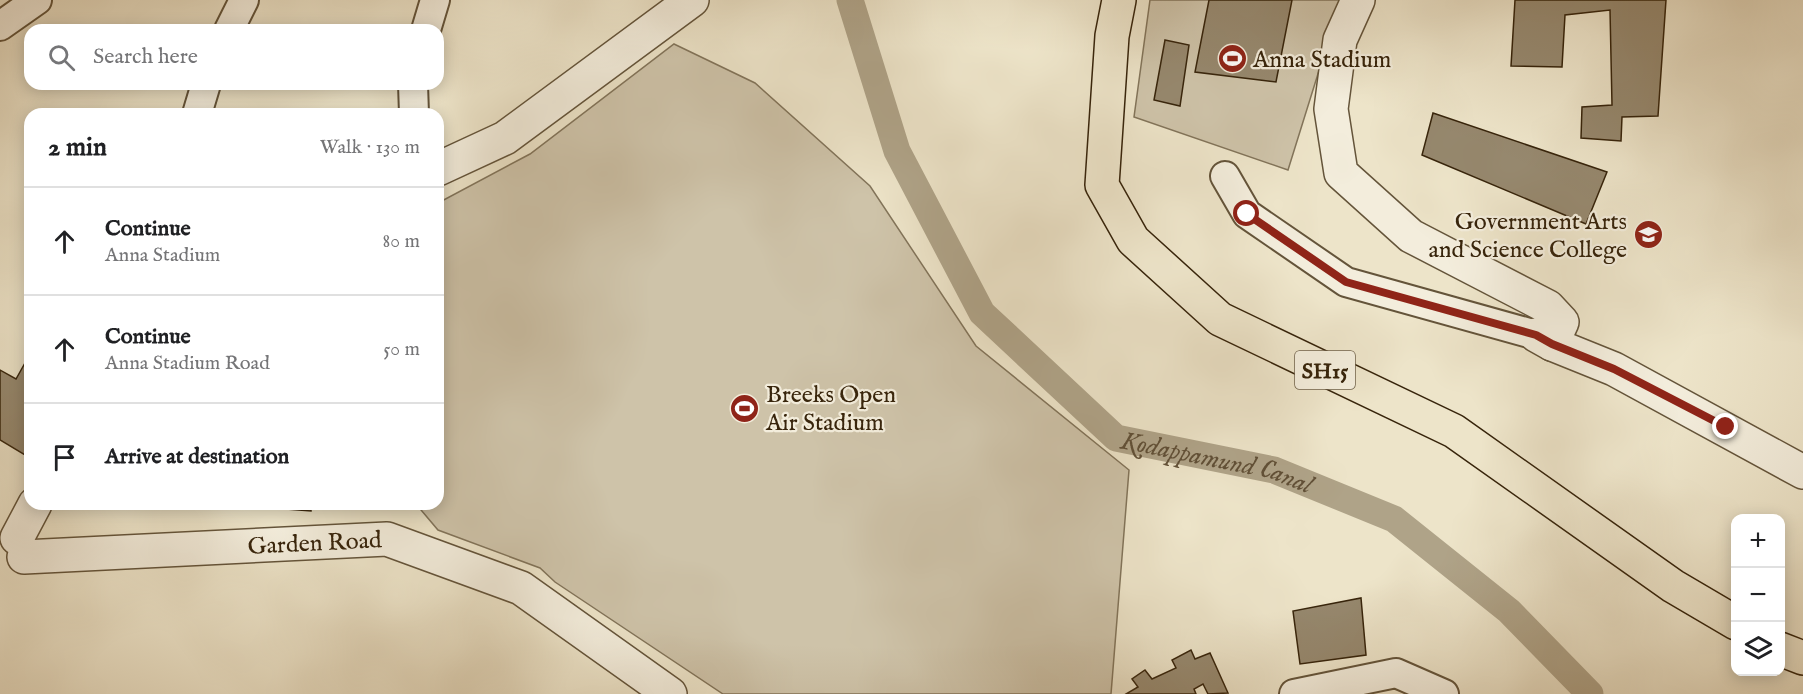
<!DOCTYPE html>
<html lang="en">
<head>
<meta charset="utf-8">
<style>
  :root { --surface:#fff; --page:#f2f2f2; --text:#202124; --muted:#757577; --line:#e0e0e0 }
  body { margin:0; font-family:"IM FELL English",serif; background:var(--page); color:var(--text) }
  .controls { position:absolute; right:18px; bottom:18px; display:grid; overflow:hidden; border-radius:12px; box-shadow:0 3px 15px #0003 }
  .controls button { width:54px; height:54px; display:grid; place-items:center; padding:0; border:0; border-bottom:2px solid var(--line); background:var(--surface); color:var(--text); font:30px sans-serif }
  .stop { position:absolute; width:18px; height:18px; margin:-14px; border:4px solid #8f2418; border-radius:50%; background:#fff }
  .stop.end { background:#8f2418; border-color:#fff; box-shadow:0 2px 6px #0008 }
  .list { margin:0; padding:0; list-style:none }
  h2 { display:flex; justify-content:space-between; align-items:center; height:78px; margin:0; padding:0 24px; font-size:26px }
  h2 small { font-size:20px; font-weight:400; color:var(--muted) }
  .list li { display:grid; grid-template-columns:39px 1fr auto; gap:18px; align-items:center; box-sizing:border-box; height:108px; padding:0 24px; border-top:2px solid var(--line) }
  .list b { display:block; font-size:22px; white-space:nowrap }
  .list p { margin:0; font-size:20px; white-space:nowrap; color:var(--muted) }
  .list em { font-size:20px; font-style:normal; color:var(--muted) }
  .icon { flex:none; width:33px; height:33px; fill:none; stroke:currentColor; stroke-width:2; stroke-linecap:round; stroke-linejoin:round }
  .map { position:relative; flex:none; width:1803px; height:694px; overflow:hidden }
  .search { position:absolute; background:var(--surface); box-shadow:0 3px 15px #0003; left:24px; top:24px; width:420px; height:66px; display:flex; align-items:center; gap:15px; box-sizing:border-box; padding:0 21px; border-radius:18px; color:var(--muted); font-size:22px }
  .panel { position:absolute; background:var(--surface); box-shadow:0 3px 15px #0003; left:24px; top:108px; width:420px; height:402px; border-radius:18px }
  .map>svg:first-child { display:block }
  .green { fill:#cec3a9; stroke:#82745a; stroke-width:1.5 }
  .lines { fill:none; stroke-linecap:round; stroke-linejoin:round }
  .canal { stroke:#afa388; stroke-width:27 }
  .building { fill:#96886e; stroke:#37240b; stroke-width:1.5 }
  .minor-casing { stroke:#64543a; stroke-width:32 }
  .tertiary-casing { stroke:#64543a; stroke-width:36 }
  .primary-casing { stroke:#37240b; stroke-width:36 }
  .minor { stroke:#f3eddc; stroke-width:28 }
  .tertiary { stroke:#f3eddc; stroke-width:33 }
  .primary { stroke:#ede4c9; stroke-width:33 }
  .route { stroke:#8f2418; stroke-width:8 }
  .labels { text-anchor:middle; stroke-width:4.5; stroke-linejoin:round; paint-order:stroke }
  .shield { fill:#f3eddc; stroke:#6f604a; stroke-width:1.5 }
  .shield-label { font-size:22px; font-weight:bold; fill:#37240b }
  .poi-label { font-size:24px; fill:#37240b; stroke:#f3eddc; text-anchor:start }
  .street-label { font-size:24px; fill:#37240b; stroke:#f3eddc }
  .water-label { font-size:26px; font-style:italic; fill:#615037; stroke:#f3eddc }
</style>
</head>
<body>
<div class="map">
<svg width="1803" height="694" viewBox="0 0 1803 694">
  <rect width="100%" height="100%" fill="#ede4c9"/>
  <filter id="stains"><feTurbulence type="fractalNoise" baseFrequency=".00333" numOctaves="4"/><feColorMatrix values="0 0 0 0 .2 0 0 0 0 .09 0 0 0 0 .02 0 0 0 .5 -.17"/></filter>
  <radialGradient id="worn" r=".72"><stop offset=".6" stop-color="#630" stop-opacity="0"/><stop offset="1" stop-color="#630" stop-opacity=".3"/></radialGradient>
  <!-- green -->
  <g class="green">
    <path d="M1150,0H1341L1288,170L1134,117Z"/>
    <path d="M674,44L755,83L870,186L976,346L1129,470L1111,694H723L555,582L540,568L438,530L416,504H438V203L530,154Z"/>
  </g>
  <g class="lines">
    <!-- canal -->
    <path class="canal" id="s1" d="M850,0L897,151L982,313L1116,438L1274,470L1394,519L1509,611L1590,694"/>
  </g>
  <!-- building -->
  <g class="building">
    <path d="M1209,0H1292L1276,82L1195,72Z"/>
    <path d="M1515,0H1666L1658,116L1622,117L1621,141L1581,138L1582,107L1612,105L1610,10L1565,15L1562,67L1511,66Z"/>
    <path d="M1165,40L1189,45L1180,106L1154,100Z"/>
    <path d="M1433,113L1607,172L1586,224L1422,155Z"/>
    <path d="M30,354V458L0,440V370L16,379Z"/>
    <path d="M221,504H311V511Z"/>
    <path d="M1361,598L1366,655L1300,664L1293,611Z"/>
    <path d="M1191,650L1195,659L1210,653L1228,693L1208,694L1203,684L1194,689L1196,694H1126L1138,687L1132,679L1145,670L1152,679L1176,668L1172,660Z"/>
  </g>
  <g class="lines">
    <defs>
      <g id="minor">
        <path d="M0,26L37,0"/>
        <path d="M229,30L244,0"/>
        <path d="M426,30L435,0"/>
        <path d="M413,84L414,114"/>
        <path d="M197,114L206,84"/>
        <path d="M1225,176L1247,214L1346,282L1536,335"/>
        <path d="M1294,694L1396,673L1444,694"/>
      </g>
      <g id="tertiary">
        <path d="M1358,0L1340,40L1331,109L1341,173L1411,236L1548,307L1562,322L1552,344L1536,335"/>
        <path d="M438,169L505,138L692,0"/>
        <path d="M1552,344L1614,369L1803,472"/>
        <path d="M17,538L35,504"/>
        <path id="s2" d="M24,557L387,539L521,588L670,694"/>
      </g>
      <g id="primary">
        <path d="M1119,0L1112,36L1102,185L1133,240L1220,319L1454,431L1673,586L1736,623"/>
        <path d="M1780,649L1803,658"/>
      </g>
    </defs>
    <!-- minor casing -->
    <use href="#minor" class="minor-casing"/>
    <!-- tertiary casing -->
    <use href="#tertiary" class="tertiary-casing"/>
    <!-- primary casing -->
    <use href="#primary" class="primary-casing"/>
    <!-- minor -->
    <use href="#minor" class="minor"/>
    <!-- tertiary -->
    <use href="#tertiary" class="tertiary"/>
    <!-- primary -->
    <use href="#primary" class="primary"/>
  </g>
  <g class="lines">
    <!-- route -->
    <path class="route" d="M1247,214L1346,282L1536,335L1552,344L1614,369L1726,427"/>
  </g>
  <!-- icons -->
  <defs>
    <symbol id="stadium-disc" viewBox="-11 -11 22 22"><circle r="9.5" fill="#8f2418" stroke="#f3eddc"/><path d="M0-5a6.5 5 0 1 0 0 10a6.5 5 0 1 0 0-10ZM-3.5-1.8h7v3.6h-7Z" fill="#fff"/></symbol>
    <symbol id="university-disc" viewBox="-11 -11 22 22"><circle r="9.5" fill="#8f2418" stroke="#f3eddc"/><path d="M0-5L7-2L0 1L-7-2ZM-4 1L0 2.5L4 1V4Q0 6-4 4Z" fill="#fff"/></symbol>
  </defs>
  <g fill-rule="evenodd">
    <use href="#stadium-disc" x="1216" y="42" width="33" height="33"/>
    <use href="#university-disc" x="1632" y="218" width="33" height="33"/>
    <use href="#stadium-disc" x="728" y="392" width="33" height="33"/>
  </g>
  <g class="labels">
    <!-- shield labels -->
    <rect class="shield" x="1295" y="351" width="60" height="38" rx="4.5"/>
    <g class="shield-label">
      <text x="1325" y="378">SH15</text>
    </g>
    <!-- poi labels -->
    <g class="poi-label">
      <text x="1253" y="67">Anna Stadium</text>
      <text x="1627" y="229" text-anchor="end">Government Arts<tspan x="1627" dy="28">and Science College</tspan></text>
      <text x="766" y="402">Breeks Open<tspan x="766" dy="28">Air Stadium</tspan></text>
    </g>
    <!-- street labels -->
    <g class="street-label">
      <text dy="8" stroke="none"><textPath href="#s2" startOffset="291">Garden Road</textPath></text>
    </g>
    <!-- water labels -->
    <g class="water-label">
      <text dy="9" stroke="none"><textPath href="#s1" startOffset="628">Kodappamund Canal</textPath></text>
    </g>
  </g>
  <rect width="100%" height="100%" filter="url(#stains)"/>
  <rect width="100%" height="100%" fill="url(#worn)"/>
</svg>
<div class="controls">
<button>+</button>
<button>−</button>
<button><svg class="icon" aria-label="layers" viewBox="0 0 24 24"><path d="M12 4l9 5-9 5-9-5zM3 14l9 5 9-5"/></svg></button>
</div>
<div class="stop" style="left:1247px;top:214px"></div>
<div class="stop end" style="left:1726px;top:427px"></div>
<div class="search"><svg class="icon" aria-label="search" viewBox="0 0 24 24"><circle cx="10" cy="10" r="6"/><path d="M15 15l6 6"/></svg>Search here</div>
<section class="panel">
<h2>2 min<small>Walk · 130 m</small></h2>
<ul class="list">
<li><svg class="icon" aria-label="ahead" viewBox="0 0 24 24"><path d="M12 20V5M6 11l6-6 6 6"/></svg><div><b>Continue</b><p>Anna Stadium</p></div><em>80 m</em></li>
<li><svg class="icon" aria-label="ahead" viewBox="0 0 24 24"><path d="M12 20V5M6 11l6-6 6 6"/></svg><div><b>Continue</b><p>Anna Stadium Road</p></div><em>50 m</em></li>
<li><svg class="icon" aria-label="arrive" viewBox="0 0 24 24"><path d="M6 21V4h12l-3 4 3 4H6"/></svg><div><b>Arrive at destination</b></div></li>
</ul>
</section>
</div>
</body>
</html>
